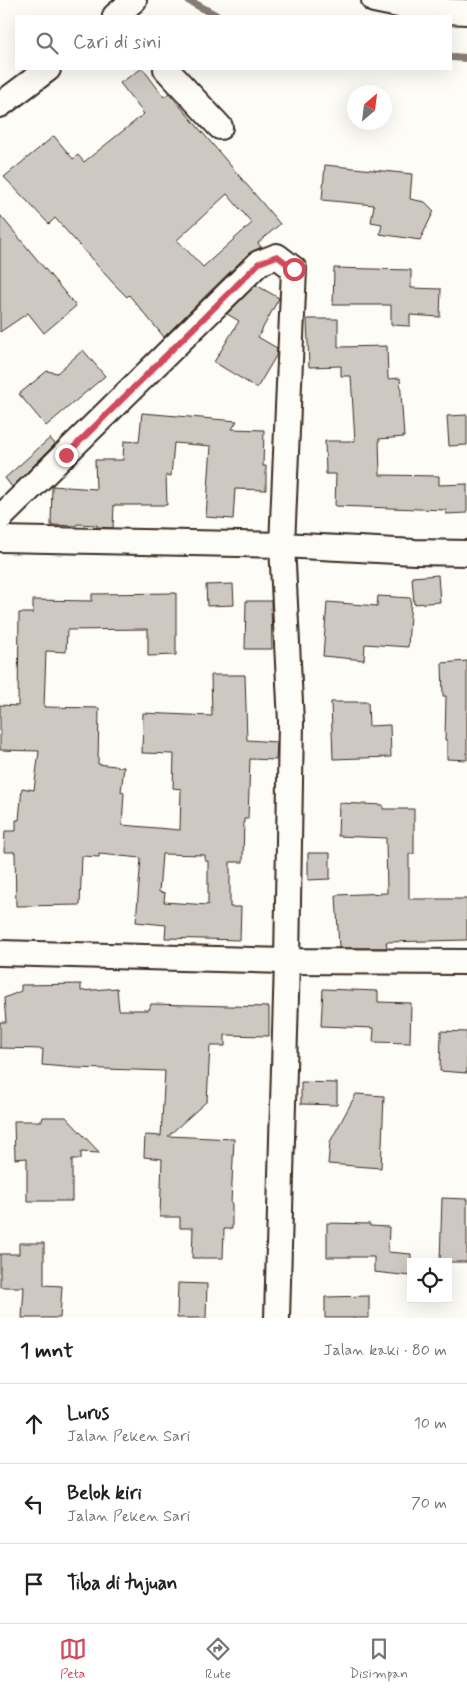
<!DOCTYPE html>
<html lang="id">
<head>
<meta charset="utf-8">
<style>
  :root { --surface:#fff; --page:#f2f2f2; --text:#202124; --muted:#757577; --line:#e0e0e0; --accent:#d1495b }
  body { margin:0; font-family:Mynerve,sans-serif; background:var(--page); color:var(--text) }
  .controls { position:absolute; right:15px; bottom:15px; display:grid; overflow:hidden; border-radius:0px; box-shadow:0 5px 20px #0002 }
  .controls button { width:45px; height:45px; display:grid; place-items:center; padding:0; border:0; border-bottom:1px solid var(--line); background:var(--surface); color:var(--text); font:25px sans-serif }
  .compass { position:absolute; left:347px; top:85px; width:45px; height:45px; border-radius:50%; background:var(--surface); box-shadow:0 5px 20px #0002; rotate:28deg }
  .stop { position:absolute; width:15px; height:15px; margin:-11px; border:4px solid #d1495b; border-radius:50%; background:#fff }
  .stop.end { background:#d1495b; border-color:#fff; box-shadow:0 1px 5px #0008 }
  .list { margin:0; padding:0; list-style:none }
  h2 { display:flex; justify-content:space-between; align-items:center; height:65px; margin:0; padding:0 20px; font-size:21px }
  h2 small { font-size:16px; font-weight:400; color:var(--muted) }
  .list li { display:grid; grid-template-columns:32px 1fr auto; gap:15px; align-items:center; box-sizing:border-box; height:80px; padding:0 20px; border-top:1px solid var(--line) }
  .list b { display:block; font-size:19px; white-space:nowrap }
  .list p { margin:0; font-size:16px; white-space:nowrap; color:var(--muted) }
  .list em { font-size:16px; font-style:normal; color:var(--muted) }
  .icon { flex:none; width:28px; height:28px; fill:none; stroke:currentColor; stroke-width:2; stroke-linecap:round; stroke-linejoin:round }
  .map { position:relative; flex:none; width:467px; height:1318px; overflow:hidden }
  .search { position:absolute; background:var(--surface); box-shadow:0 5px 20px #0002; left:15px; right:15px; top:15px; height:55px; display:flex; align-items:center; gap:12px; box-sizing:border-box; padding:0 18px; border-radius:0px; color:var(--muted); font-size:19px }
  .sheet { height:305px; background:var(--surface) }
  nav { display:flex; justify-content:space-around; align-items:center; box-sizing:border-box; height:70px; border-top:1px solid var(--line); background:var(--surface); font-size:14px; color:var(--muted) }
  nav a { display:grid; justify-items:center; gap:2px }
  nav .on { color:var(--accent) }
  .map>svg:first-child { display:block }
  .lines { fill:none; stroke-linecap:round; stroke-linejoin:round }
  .stream { stroke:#887d74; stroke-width:8 }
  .building { fill:#cdc8c2; stroke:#3b2a1e; fill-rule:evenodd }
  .minor-casing { stroke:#3b2a1e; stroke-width:28 }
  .minor { stroke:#fdfcf7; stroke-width:24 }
  .route { stroke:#d1495b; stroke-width:6 }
</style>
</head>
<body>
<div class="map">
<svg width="467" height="1318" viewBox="0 0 467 1318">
  <rect width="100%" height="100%" fill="#fdfcf7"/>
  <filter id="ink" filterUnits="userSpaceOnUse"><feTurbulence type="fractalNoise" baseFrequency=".02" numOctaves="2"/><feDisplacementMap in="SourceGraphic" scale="10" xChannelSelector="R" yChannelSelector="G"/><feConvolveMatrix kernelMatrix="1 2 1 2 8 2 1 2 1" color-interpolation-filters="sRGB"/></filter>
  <g filter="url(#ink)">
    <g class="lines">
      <!-- stream -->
      <g class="stream">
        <path d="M188,0L217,16"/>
        <path d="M451,57L467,58"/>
      </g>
    </g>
    <!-- building -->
    <g class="building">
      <path d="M141,69H143L164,97L169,93L280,224L258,243L261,247L249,253L164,337L129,295L127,297L113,283L55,218L49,224L4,177L54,136L73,159L78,155L84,162L144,114L120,83ZM227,194L252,223L203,267L177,240Z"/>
      <path d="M325,165L412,174L410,199L425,202L434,211L420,240L380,234L382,224L371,222L374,205L322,200Z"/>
      <path d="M0,215L76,306L44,333L28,313L0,332Z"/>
      <path d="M334,268L411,270V288L441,289L440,317L410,315V326L391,325V305H333Z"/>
      <path d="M256,285L279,298L258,337L277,348L276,356L257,388L214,362L239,321L227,314Z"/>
      <path d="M307,319H338V347L387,346L388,379L400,378L404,437L379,439L380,475L439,476V485L467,484V513L446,514V510L335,506L336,474H326L325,441H355L351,376H341V366L309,367Z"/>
      <path d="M83,350L105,376L46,426L19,394L47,371L57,373Z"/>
      <path d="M142,413L237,421L232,429L264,430L263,466H266V490L235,489L233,519L206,517L211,446L174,443L171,476L166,475L167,505H114L113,528L97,527V525L77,524L76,526L51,525L52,486L96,489L95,460H123L124,441L139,442Z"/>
      <path d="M467,415V445L449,446L447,416Z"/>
      <path d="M50,438L55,444L12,487L5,478Z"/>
      <path d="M438,575L440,602L414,604L412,577Z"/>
      <path d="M233,584L234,605L207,606L206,585Z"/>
      <path d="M176,593V655L148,656V629L67,630L66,652L46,651L44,707L99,708L98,764L124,767L121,792L124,793L122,825L180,830L181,789L173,788L174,754L142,753L143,713L212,716L211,675H245L247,740L277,742L276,760L250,759L248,819H244L243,862H230V907H241L240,940L165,938L166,925L136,922L141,858L99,854V857L82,856L80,905L16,906L15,852H4L5,831H16V820H19L22,788L34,790L39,751L0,750V705L18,706L19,613H33V600L92,601V594ZM162,854L205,855V861H208V905L164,902L165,893L159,892Z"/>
      <path d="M378,596L411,598L408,647L365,644L364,660L323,656L327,602L377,606Z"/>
      <path d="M246,601H271L272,649H245Z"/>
      <path d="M467,661V760L447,759V740H445L446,696H443L442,663Z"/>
      <path d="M331,702H368L369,726L390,725L391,757L333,759Z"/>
      <path d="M339,803L383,805V809H414V854H409V899H467V940L386,942L387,948H339L336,895L387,893L386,838L338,836Z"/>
      <path d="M308,853H330V879L308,880Z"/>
      <path d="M81,984V991L117,988L119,1010H149L151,1004L269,1007V1036L225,1035V1046H210L207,1101L168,1136L234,1139L231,1204H232V1229H224L223,1258H192L193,1228H180V1217H160L162,1159L144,1157L145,1135L161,1136L165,1071L76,1068L42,1065L43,1049L0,1048V1022H6L4,998L21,991V985Z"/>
      <path d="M323,989L378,991V1002L411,1003L410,1043L373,1042L374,1028L321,1026Z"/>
      <path d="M441,1031L467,1032V1073L440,1071Z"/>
      <path d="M301,1082L337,1083V1105L301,1104Z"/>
      <path d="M356,1094L384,1096L381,1168L328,1164L330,1142Z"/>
      <path d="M43,1117H66L100,1153L81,1152V1159H72V1201H27V1158L15,1159L14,1121H42Z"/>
      <path d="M442,1198L467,1199V1262H440Z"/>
      <path d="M327,1223L370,1224V1226L389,1227L388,1252L411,1254V1276L374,1272V1257H327Z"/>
      <path d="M19,1243H44V1285L62,1286L60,1318H22L24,1287H0V1254H19Z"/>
      <path d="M178,1283L207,1284L206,1318H177Z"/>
      <path d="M369,1296V1318H325V1297Z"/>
    </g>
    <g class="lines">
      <defs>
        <g id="minor">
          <path d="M374,0L423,10L467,12"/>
          <path d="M115,16L134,0"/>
          <path d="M166,69L220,127"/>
          <path d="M0,105L48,69"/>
          <path d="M0,518L259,263L277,256L294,269L282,545L291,722L287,961L277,1318"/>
          <path d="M0,539L282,545L415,552L467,553"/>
          <path d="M0,953L287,961L467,962"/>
        </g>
      </defs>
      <!-- minor casing -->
      <use href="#minor" class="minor-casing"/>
      <!-- minor -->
      <use href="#minor" class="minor"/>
    </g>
  </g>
  <g class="lines" filter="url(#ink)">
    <!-- route -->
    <path class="route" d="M66,455L259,263L277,256L294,269"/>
  </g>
</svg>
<div class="controls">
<button><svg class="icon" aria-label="locate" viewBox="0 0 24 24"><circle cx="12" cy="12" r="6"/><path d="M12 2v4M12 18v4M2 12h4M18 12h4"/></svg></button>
</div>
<svg class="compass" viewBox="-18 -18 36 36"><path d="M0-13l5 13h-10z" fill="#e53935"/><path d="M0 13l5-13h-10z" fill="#757577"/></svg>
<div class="stop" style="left:294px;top:269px"></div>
<div class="stop end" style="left:66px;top:455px"></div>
<div class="search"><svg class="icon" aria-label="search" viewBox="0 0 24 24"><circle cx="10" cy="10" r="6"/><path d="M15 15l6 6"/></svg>Cari di sini</div>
</div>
<section class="sheet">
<h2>1 mnt<small>Jalan kaki · 80 m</small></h2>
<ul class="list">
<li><svg class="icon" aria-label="ahead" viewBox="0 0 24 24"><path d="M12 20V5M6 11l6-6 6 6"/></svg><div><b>Lurus</b><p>Jalan Peken Sari</p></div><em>10 m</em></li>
<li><svg class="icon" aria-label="left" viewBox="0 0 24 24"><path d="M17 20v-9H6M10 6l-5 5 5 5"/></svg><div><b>Belok kiri</b><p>Jalan Peken Sari</p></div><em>70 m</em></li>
<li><svg class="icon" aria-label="arrive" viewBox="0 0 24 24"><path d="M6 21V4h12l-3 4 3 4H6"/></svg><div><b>Tiba di tujuan</b></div></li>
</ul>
</section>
<nav>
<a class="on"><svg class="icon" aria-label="map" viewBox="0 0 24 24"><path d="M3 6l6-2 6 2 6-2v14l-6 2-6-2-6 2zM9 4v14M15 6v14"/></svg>Peta</a>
<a><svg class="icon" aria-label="directions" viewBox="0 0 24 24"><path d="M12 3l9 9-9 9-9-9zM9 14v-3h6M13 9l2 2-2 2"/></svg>Rute</a>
<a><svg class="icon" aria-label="saved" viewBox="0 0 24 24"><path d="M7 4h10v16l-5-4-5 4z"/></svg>Disimpan</a>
</nav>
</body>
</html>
